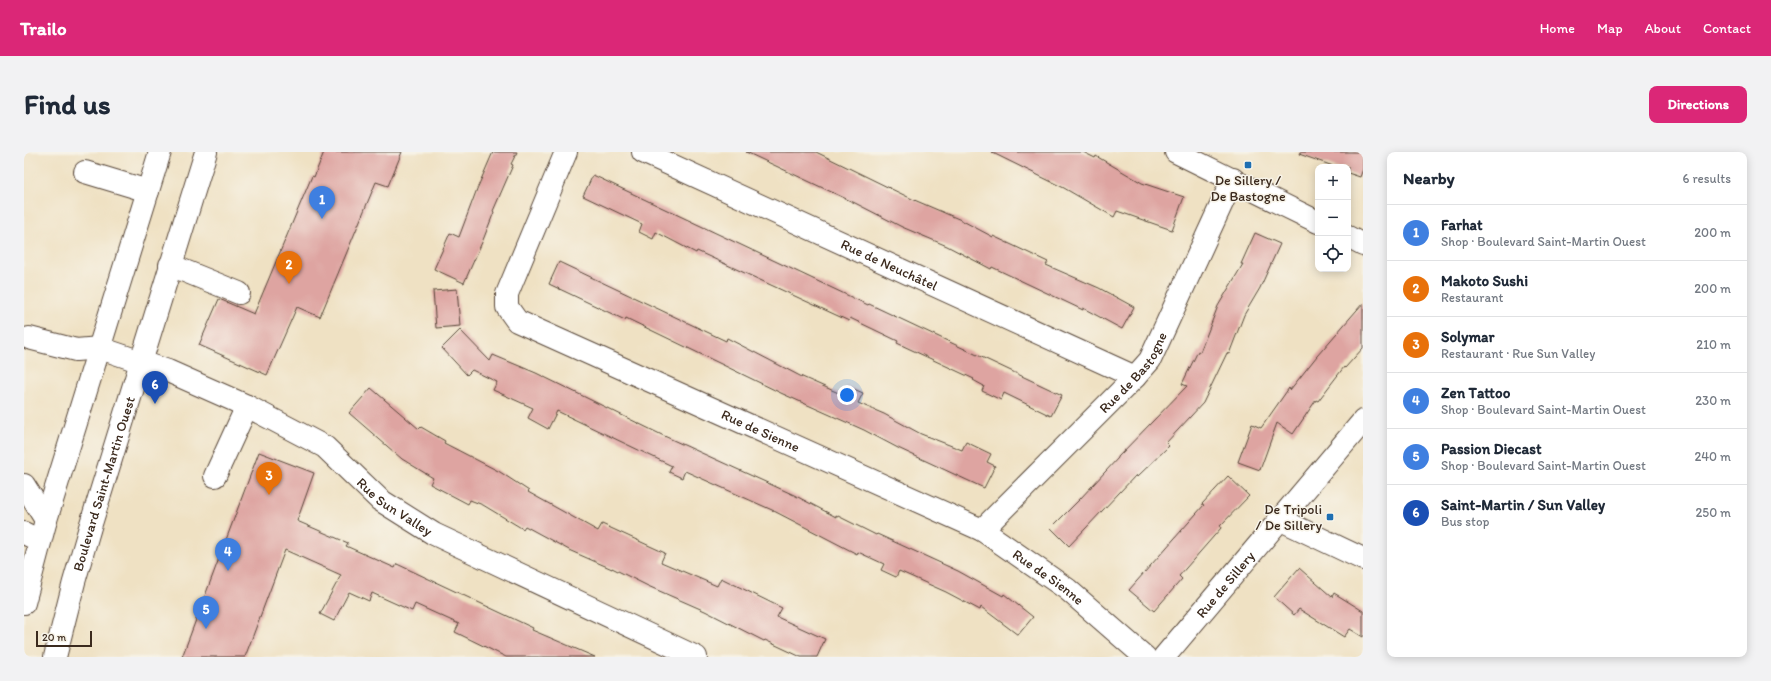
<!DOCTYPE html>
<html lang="en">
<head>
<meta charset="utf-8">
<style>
  :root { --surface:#fff; --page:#f2f2f3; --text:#1f2937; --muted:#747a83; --line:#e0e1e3; --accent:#db2777 }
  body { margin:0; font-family:Itim,sans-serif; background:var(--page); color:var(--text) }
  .controls { position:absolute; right:12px; top:12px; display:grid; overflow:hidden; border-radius:8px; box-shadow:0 2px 10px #0003 }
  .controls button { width:36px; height:36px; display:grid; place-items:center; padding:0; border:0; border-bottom:1px solid var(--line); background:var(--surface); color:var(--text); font:20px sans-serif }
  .scale { position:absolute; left:12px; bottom:10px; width:56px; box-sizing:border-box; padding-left:4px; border:2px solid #3b2a1e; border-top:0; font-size:11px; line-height:14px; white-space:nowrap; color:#3b2a1e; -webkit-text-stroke:3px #f7f3e8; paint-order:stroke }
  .you { position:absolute; left:823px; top:243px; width:14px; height:14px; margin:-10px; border:3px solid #fff; border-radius:50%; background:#1a73e8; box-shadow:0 0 0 6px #1a73e833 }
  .badge { display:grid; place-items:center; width:26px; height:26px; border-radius:50%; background:var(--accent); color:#fff; font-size:13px; font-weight:700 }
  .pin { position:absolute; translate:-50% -33px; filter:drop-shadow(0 1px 2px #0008) }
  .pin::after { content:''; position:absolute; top:21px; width:14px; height:12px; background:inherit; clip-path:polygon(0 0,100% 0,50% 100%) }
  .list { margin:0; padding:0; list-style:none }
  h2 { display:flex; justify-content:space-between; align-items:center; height:52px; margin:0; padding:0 16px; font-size:17px }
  h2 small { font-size:13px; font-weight:400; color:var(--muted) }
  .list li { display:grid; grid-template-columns:26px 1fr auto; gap:12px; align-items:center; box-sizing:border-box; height:56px; padding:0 16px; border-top:1px solid var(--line) }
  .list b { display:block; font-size:15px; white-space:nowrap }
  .list p { margin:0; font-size:13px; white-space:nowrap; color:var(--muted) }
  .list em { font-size:13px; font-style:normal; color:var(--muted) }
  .icon { flex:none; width:22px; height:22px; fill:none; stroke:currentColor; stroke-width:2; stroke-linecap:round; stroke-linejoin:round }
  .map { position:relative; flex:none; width:1339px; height:505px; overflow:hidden; border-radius:8px }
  header { display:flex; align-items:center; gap:24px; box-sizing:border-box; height:56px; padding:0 20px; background:var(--accent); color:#fff }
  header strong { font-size:19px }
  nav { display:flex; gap:22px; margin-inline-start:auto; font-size:14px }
  .intro { display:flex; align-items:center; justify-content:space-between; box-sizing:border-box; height:96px; padding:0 24px }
  h1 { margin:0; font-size:28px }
  .button { padding:10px 18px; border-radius:8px; background:var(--accent); color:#fff; font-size:14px; font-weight:700 }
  main { display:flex; gap:24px; padding:0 24px }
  aside { flex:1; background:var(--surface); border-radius:8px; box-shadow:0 2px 10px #0003 }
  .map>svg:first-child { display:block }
  .building { fill:#dea4a1 }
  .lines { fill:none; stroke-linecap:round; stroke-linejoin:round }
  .minor-casing { stroke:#564537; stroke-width:24 }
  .major-casing { stroke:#564537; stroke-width:24 }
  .minor { stroke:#fff; stroke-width:22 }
  .major { stroke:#fff; stroke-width:22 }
  .poi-dot { fill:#1f6fb2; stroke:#f7f3e8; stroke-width:1.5 }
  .labels { text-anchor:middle; stroke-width:3; stroke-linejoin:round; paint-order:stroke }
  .poi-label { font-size:14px; fill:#3b2a1e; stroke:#f7f3e8 }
  .street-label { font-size:14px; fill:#3b2a1e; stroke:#f7f3e8 }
</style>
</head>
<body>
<header>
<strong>Trailo</strong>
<nav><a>Home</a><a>Map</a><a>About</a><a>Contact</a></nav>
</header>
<div class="intro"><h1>Find us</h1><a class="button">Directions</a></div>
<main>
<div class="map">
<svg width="1339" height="505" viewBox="0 0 1339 505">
  <rect width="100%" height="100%" fill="#f7f3e8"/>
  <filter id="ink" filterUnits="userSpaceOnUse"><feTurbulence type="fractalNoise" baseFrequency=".025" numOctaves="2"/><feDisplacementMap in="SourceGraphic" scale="8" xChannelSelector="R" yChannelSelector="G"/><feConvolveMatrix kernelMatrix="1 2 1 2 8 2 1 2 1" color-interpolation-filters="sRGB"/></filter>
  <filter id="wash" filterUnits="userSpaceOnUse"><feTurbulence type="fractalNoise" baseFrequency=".012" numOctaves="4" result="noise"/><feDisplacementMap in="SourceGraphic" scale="16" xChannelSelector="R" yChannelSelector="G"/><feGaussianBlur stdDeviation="0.9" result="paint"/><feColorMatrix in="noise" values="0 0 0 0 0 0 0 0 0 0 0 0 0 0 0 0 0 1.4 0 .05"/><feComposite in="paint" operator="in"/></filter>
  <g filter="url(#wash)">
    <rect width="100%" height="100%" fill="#efe1c3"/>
    <g id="blocks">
      <!-- building -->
      <g class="building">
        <path d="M300,0H378L364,34L352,30L296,165L273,155L243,223L175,193L195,147L230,162L288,24L290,25Z"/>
        <path d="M469,0H493L487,12L489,13L469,59L470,60L459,88L440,131L410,117L426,81L435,85L453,37Z"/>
        <path d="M722,0H792L888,47L937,68L969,85V84L1024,110L1022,113L1075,136L1110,155L1098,177L1059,156V158L968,115L967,117L923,94L878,75L831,51Z"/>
        <path d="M967,0H1059L1071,6L1072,4L1118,31L1160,45L1148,78L1093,59L1090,65L1040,36Z"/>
        <path d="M1276,0H1339V17L1336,25L1324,21V15H1312L1275,2Z"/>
        <path d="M569,23L844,153L845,152L1038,243L1027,264L980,241L977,248L958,239L960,234L949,228L950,227L873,191L874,189L826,166L825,169L673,99L672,101L632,80L629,87L615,80L618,72L559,44Z"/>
        <path d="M1231,81L1256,92L1236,136L1220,163L1205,202L1203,201L1179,251L1142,291L1145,294L1113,325L1112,323L1045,394L1027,376L1056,347L1094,306V305L1163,234L1158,232L1174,199L1176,200L1194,154L1219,112H1217Z"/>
        <path d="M535,110L702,189L703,186L776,224L819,243L823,234L839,241L834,251L860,262L897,282L938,298L942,290L967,302L963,310L971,314L960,336L874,296L840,278L759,242L602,166L601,168L525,132Z"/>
        <path d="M433,137L436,174L412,176L409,139Z"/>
        <path d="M1339,151V196L1321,216L1320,215L1294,249L1292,248L1269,282L1253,271L1236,318L1214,310L1228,272L1237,276L1265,236L1266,238L1293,204Z"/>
        <path d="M436,178L466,209L469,203L512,221L638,283L770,343L812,365V363L852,383L853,382L934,419L979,444L980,442L1009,465L994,483L957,455L956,458L922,440L875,419L872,425L857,418L860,412L834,400L833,402L748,358L661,319L658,326L645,320L648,314L533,259L524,277L504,266L509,256L469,238L473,230L448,218L443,223L418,196Z"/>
        <path d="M347,236L395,277L397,275L421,289L420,291L476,320L505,339L504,340L574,379L578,372L641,401L637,410L693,434L697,426L758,456L753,465L801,487L793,505H777L741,488L740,489L681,459L624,434L588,416V417L547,399L501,374L499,377L459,353L446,348L444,352L406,332L409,326L378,307L325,261Z"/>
        <path d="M235,300L290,321L273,369L324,391L322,394L371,416L373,412L509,476L508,478L571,505H482L431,480L435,472L391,452L388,459L348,441L345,449L325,440L310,469L296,462L317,423L261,398L221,505H158Z"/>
        <path d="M1204,324L1225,344L1196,374L1197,376L1155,424L1158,427L1130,459L1105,438L1180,353L1178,352Z"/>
        <path d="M1275,416L1308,445L1310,441L1339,459V485L1326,477L1320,485L1275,457L1270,463L1250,445Z"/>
      </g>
    </g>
  </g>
  <g filter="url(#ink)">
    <use href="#blocks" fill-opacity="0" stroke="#564537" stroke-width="1"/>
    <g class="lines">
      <defs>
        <g id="minor">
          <path id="s1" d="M542,0L483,142V155L493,169L958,378L1043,437L1121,505"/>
          <path id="s2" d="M619,0L1111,225"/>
          <path d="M1152,0L1294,70"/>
          <path d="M61,20L124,39"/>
          <path d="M1324,85L1339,93"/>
          <path d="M146,113L215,141"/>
          <path id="s3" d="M5,186L52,198L76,196L144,219L223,254L301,295L356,348L410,382L672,505"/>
          <path d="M191,324L223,254"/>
          <path d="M0,333L22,368"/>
          <path d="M1255,367L1339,407"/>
          <path id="s4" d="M958,378L1111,225L1126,208L1209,27"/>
          <path d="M0,381L16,389"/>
          <path id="s5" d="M1140,505L1339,269"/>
        </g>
        <g id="major">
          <path d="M0,451L22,368L136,0"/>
          <path id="s6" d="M31,505L50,430L66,375L182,0"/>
        </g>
      </defs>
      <!-- minor casing -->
      <use href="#minor" class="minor-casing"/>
      <!-- major casing -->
      <use href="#major" class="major-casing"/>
      <!-- minor -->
      <use href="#minor" class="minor"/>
      <!-- major -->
      <use href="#major" class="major"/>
    </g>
  </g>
  <!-- markers -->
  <g class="poi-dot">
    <rect x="1220" y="9" width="8" height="8" rx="2"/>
    <rect x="1302" y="361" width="8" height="8" rx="2"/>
  </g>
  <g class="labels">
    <!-- poi labels -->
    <g class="poi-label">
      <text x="1224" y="33">De Sillery /<tspan x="1224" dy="16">De Bastogne</tspan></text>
      <text x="1298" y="362" text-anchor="end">De Tripoli<tspan x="1298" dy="16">/ De Sillery</tspan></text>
    </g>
    <!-- street labels -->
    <g class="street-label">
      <text dy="5" stroke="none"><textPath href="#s2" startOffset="271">Rue de Neuchâtel</textPath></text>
      <text dy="5" stroke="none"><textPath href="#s4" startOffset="219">Rue de Bastogne</textPath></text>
      <text dy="5" stroke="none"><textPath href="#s1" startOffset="451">Rue de Sienne</textPath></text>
      <text dy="5" stroke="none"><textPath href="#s6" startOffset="180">Boulevard Saint-Martin Ouest</textPath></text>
      <text dy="5" stroke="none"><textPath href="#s3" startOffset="411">Rue Sun Valley</textPath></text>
      <text dy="5" stroke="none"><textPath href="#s1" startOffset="775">Rue de Sienne</textPath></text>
      <text dy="5" stroke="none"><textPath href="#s5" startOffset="95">Rue de Sillery</textPath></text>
    </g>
  </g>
</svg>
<div class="controls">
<button>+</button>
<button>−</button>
<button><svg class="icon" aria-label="locate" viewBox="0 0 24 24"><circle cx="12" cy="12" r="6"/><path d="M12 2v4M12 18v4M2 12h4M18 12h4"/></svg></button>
</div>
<div class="scale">20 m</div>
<div class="you"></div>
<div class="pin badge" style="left:298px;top:67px;background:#3f7fe0">1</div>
<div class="pin badge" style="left:265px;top:132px;background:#e8710a">2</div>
<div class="pin badge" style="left:245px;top:343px;background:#e8710a">3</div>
<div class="pin badge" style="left:204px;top:419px;background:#3f7fe0">4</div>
<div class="pin badge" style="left:182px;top:477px;background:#3f7fe0">5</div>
<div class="pin badge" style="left:131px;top:252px;background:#1a4fb4">6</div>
</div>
<aside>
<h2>Nearby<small>6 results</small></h2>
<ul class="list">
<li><span class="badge" style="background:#3f7fe0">1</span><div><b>Farhat</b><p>Shop · Boulevard Saint-Martin Ouest</p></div><em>200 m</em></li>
<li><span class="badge" style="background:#e8710a">2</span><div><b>Makoto Sushi</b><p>Restaurant</p></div><em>200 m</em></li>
<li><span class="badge" style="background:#e8710a">3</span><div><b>Solymar</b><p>Restaurant · Rue Sun Valley</p></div><em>210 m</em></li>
<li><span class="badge" style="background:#3f7fe0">4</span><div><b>Zen Tattoo</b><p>Shop · Boulevard Saint-Martin Ouest</p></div><em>230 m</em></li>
<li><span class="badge" style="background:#3f7fe0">5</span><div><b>Passion Diecast</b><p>Shop · Boulevard Saint-Martin Ouest</p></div><em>240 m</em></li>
<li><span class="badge" style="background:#1a4fb4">6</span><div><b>Saint-Martin / Sun Valley</b><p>Bus stop</p></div><em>250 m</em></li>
</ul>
</aside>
</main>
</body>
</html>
